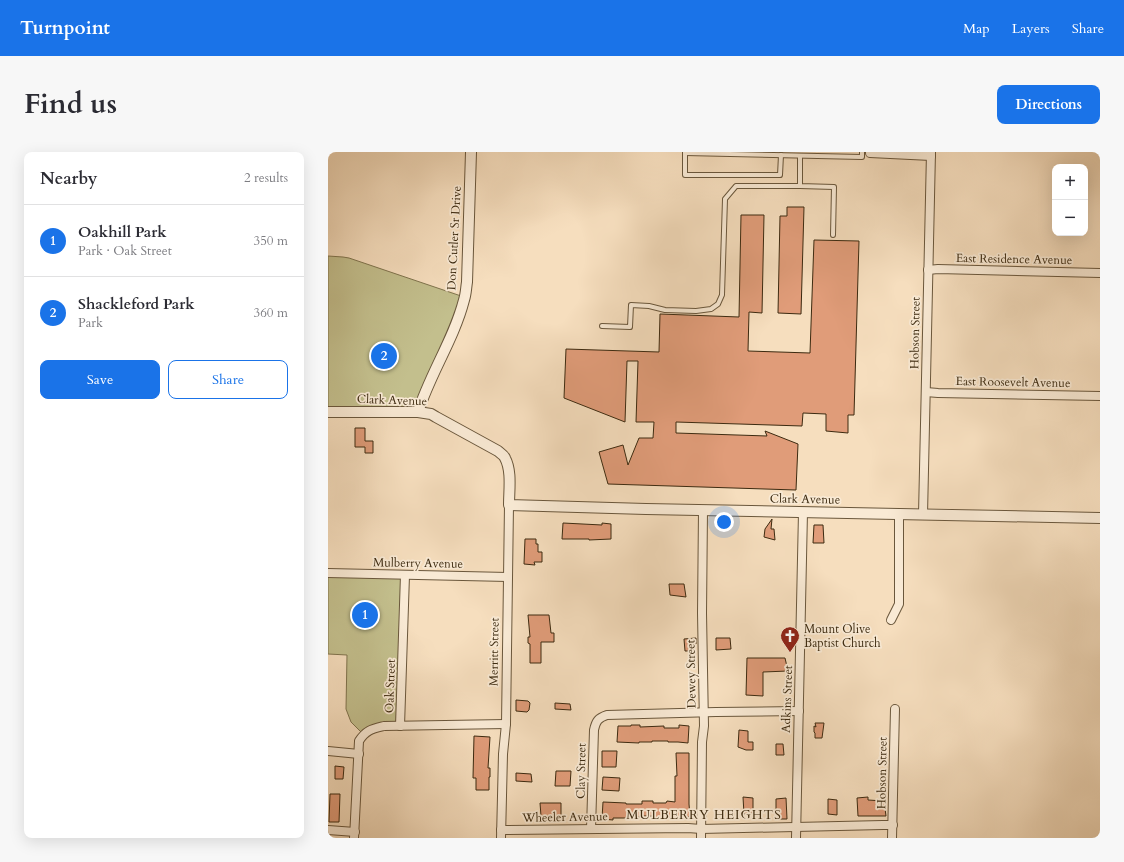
<!DOCTYPE html>
<html lang="en">
<head>
<meta charset="utf-8">
<style>
  :root { --surface:#fff; --page:#f7f7f7; --text:#2b2b33; --muted:#7c7c81; --line:#e1e1e2; --accent:#1a73e8 }
  body { margin:0; font-family:Cardo,serif; background:var(--page); color:var(--text) }
  .controls { position:absolute; right:12px; top:12px; display:grid; overflow:hidden; border-radius:8px; box-shadow:0 4px 16px #0002 }
  .controls button { width:36px; height:36px; display:grid; place-items:center; padding:0; border:0; border-bottom:1px solid var(--line); background:var(--surface); color:var(--text); font:20px sans-serif }
  .you { position:absolute; left:396px; top:370px; width:14px; height:14px; margin:-10px; border:3px solid #fff; border-radius:50%; background:#1a73e8; box-shadow:0 0 0 6px #1a73e833 }
  .badge { display:grid; place-items:center; width:26px; height:26px; border-radius:50%; background:var(--accent); color:#fff; font-size:13px; font-weight:700 }
  .pin { position:absolute; translate:-50% -50%; border:2px solid #fff; box-shadow:0 1px 4px #0006 }
  .list { margin:0; padding:0; list-style:none }
  h2 { display:flex; justify-content:space-between; align-items:center; height:52px; margin:0; padding:0 16px; font-size:17px }
  h2 small { font-size:13px; font-weight:400; color:var(--muted) }
  .list li { display:grid; grid-template-columns:26px 1fr auto; gap:12px; align-items:center; box-sizing:border-box; height:72px; padding:0 16px; border-top:1px solid var(--line) }
  .list b { display:block; font-size:15px; white-space:nowrap }
  .list p { margin:0; font-size:13px; white-space:nowrap; color:var(--muted) }
  .list em { font-size:13px; font-style:normal; color:var(--muted) }
  .actions { display:flex; gap:8px; padding:12px 16px }
  .actions a { flex:1; padding:9px 0; border:1px solid var(--accent); border-radius:8px; text-align:center; font-size:14px; color:var(--accent) }
  .actions .main { background:var(--accent); color:#fff }
  .map { position:relative; flex:none; width:772px; height:686px; overflow:hidden; border-radius:8px }
  header { display:flex; align-items:center; gap:24px; box-sizing:border-box; height:56px; padding:0 20px; background:var(--accent); color:#fff }
  header strong { font-size:19px }
  nav { display:flex; gap:22px; margin-inline-start:auto; font-size:14px }
  .intro { display:flex; align-items:center; justify-content:space-between; box-sizing:border-box; height:96px; padding:0 24px }
  h1 { margin:0; font-size:28px }
  .button { padding:10px 18px; border-radius:8px; background:var(--accent); color:#fff; font-size:14px; font-weight:700 }
  main { display:flex; gap:24px; padding:0 24px }
  aside { flex:1; background:var(--surface); border-radius:8px; box-shadow:0 4px 16px #0002 }
  .map>svg:first-child { display:block }
  .green { fill:#c3bf8d; stroke:#80744e }
  .building { fill:#e09c79; stroke:#3c2a10 }
  .lines { fill:none; stroke-linecap:round; stroke-linejoin:round }
  .service-casing { stroke:#6a573c; stroke-width:6 }
  .minor-casing { stroke:#6a573c; stroke-width:10 }
  .tertiary-casing { stroke:#6a573c; stroke-width:12 }
  .service { stroke:#f9ead5; stroke-width:4 }
  .minor { stroke:#f9ead5; stroke-width:8 }
  .tertiary { stroke:#f9ead5; stroke-width:10 }
  .labels { text-anchor:middle; stroke-width:3.5; stroke-linejoin:round; paint-order:stroke }
  .street-label { font-size:12px; fill:#3c2a10; stroke:#f9ead5 }
  .poi-label { font-size:12px; fill:#3c2a10; stroke:#f9ead5; text-anchor:start }
  .neighbourhood-label { font-size:13px; letter-spacing:1px; fill:#3c2a10; stroke:#f9ead5 }
</style>
</head>
<body>
<header>
<strong>Turnpoint</strong>
<nav><a>Map</a><a>Layers</a><a>Share</a></nav>
</header>
<div class="intro"><h1>Find us</h1><a class="button">Directions</a></div>
<main>
<aside>
<h2>Nearby<small>2 results</small></h2>
<ul class="list">
<li><span class="badge">1</span><div><b>Oakhill Park</b><p>Park · Oak Street</p></div><em>350 m</em></li>
<li><span class="badge">2</span><div><b>Shackleford Park</b><p>Park</p></div><em>360 m</em></li>
</ul>
<div class="actions"><a class="main">Save</a><a>Share</a></div>
</aside>
<div class="map">
<svg width="772" height="686" viewBox="0 0 772 686">
  <rect width="100%" height="100%" fill="#f6debe"/>
  <filter id="stains"><feTurbulence type="fractalNoise" baseFrequency=".005" numOctaves="4"/><feColorMatrix values="0 0 0 0 .2 0 0 0 0 .09 0 0 0 0 .02 0 0 0 .5 -.17"/></filter>
  <radialGradient id="worn" r=".72"><stop offset=".6" stop-color="#630" stop-opacity="0"/><stop offset="1" stop-color="#630" stop-opacity=".3"/></radialGradient>
  <!-- green -->
  <g class="green">
    <path d="M0,104L15,105L21,106L136,145L90,259L0,258Z"/>
    <path d="M0,421L76,423L71,572L34,581L23,570L18,557L19,503L0,502Z"/>
  </g>
  <!-- building -->
  <g class="building">
    <path d="M459,55H476L473,162L450,161L452,64H459Z"/>
    <path d="M413,63H436L434,161L421,160L420,199L482,201L486,88L531,89L526,263H520V281L498,279V262L475,261L474,274L348,270V281L439,284L437,279L470,292L468,338L280,332L271,300L295,293L300,313L311,286H325L326,270H308L310,209H299L297,270L236,246L238,197L331,200L332,162L411,165Z"/>
    <path d="M27,276H37V289H45V301H37V295H27Z"/>
    <path d="M444,367L443,377H446L447,388L436,385L437,377Z"/>
    <path d="M235,371L274,373V371L283,372V387L261,388V387H234Z"/>
    <path d="M486,373H495L496,391H485Z"/>
    <path d="M197,387H208V392H210V400H214V410H206L207,413L196,412Z"/>
    <path d="M341,432H356L358,445L342,443Z"/>
    <path d="M200,463H221L223,481H226V490H213V511H202V492L200,491V485H202Z"/>
    <path d="M368,486V492L363,493V499H357L356,487Z"/>
    <path d="M388,486H402L403,497L388,498Z"/>
    <path d="M419,506H457L460,519L435,520V544L418,543Z"/>
    <path d="M188,548L200,549L202,551L201,558L199,560L188,559Z"/>
    <path d="M227,551L242,552L243,558L227,557Z"/>
    <path d="M487,571H496L494,586H487V581L486,580V574L488,575Z"/>
    <path d="M303,573H312V575L336,574V576H351V573L361,574L360,591L350,590H340V589H324V590H311V591L289,590L290,574H303Z"/>
    <path d="M411,578L420,579V590H425V598H418L410,595Z"/>
    <path d="M146,584L162,585L160,616H162V625H161V638H148V626H145Z"/>
    <path d="M448,592H455L456,603H448Z"/>
    <path d="M274,599H289L288,615H274Z"/>
    <path d="M348,601H361V652L362,665L348,666H325V664H311V666H285V668L274,667L275,650L298,651V652H314V649H325V651H338L339,649L347,650V624H349Z"/>
    <path d="M7,614L16,615L15,627H7Z"/>
    <path d="M228,619H243L242,634H227Z"/>
    <path d="M188,621L203,622L204,630L188,629Z"/>
    <path d="M275,625L292,626L291,639L274,638Z"/>
    <path d="M2,642H12L11,670H1Z"/>
    <path d="M415,645L425,646V661L416,662Z"/>
    <path d="M540,645V648L556,649L558,664H530L529,646Z"/>
    <path d="M458,646L459,667H448V647Z"/>
    <path d="M500,647L509,648V663L500,662Z"/>
    <path d="M212,651H233V664H213Z"/>
  </g>
  <g class="lines">
    <defs>
      <g id="service">
        <path d="M357,0V23H452L453,3"/>
        <path d="M357,1L534,5V0"/>
        <path d="M472,4V34L506,35L505,83"/>
        <path d="M274,174L302,175L303,153L321,154L337,158L368,159L383,157L390,152L394,143L397,47L408,34H472"/>
      </g>
      <g id="minor">
        <path d="M542,1L603,4"/>
        <path d="M600,118L610,117L772,121"/>
        <path d="M598,240L610,241L772,244"/>
        <path d="M595,363L603,0"/>
        <path d="M0,421L180,425"/>
        <path d="M563,468L571,452V362"/>
        <path d="M72,574L77,423"/>
        <path d="M0,599L31,602"/>
        <path d="M263,677L266,578C268,569 270,566 279,563L388,560L471,559"/>
        <path d="M0,678L27,680"/>
        <path d="M173,678L360,676L373,677L555,673H565"/>
        <path d="M26,686L31,589C38,578 44,577 56,574L178,572"/>
        <path d="M173,686L175,602L178,572L181,353"/>
        <path d="M373,686L374,590L376,574L374,461L375,358"/>
        <path d="M468,686L475,360"/>
        <path d="M564,686L567,557"/>
      </g>
      <g id="tertiary">
        <path d="M0,260H90L103,262L108,265L170,299C172,301 176,303 177,306C184,319 181,338 181,353L318,357L772,366"/>
        <path d="M90,260C102,222 126,187 136,148C138,142 138,136 139,130L143,0"/>
      </g>
    </defs>
    <!-- service casing -->
    <use href="#service" class="service-casing"/>
    <!-- minor casing -->
    <use href="#minor" class="minor-casing"/>
    <!-- tertiary casing -->
    <use href="#tertiary" class="tertiary-casing"/>
    <!-- service -->
    <use href="#service" class="service"/>
    <!-- minor -->
    <use href="#minor" class="minor"/>
    <!-- tertiary -->
    <use href="#tertiary" class="tertiary"/>
  </g>
  <!-- icons -->
  <defs>
    <symbol id="church-pin" viewBox="-11 -11 22 30"><path d="M0 17L-7.5 6A9.5 9.5 0 1 1 7.5 6Z" fill="#8f2418" stroke="#f9ead5"/><path d="M-1.2-6h2.4v3.5h3.3v2.4h-3.3V6h-2.4V-.1h-3.3v-2.4h3.3Z" fill="#fff"/></symbol>
  </defs>
  <g fill-rule="evenodd">
    <use href="#church-pin" x="451" y="473" width="22" height="30"/>
  </g>
  <g class="labels">
    <!-- street labels -->
    <g class="street-label">
      <text transform="translate(126 86) rotate(-87)" y="4">Don Cutler Sr Drive</text>
      <text transform="translate(686 107) rotate(1)" y="4">East Residence Avenue</text>
      <text transform="translate(587 181) rotate(-89)" y="4">Hobson Street</text>
      <text transform="translate(685 230) rotate(1)" y="4">East Roosevelt Avenue</text>
      <text transform="translate(64 248) rotate(2)" y="4">Clark Avenue</text>
      <text transform="translate(477 347) rotate(1)" y="4">Clark Avenue</text>
      <text transform="translate(90 411) rotate(1)" y="4">Mulberry Avenue</text>
      <text transform="translate(166 500) rotate(-89)" y="4">Merritt Street</text>
      <text transform="translate(363 522) rotate(-91)" y="4">Dewey Street</text>
      <text transform="translate(62 534) rotate(-88)" y="4">Oak Street</text>
      <text transform="translate(459 547) rotate(-88)" y="4">Adkins Street</text>
      <text transform="translate(253 619) rotate(-89)" y="4">Clay Street</text>
      <text transform="translate(554 621) rotate(-89)" y="4">Hobson Street</text>
      <text transform="translate(237 665) rotate(-1)" y="4">Wheeler Avenue</text>
    </g>
    <!-- poi labels -->
    <g class="poi-label">
      <text x="476" y="481">Mount Olive<tspan x="476" dy="14">Baptist Church</tspan></text>
    </g>
    <!-- neighbourhood labels -->
    <g class="neighbourhood-label">
      <text x="376" y="667">MULBERRY HEIGHTS</text>
    </g>
  </g>
  <rect width="100%" height="100%" filter="url(#stains)"/>
  <rect width="100%" height="100%" fill="url(#worn)"/>
</svg>
<div class="controls">
<button>+</button>
<button>−</button>
</div>
<div class="you"></div>
<div class="pin badge" style="left:37px;top:463px">1</div>
<div class="pin badge" style="left:56px;top:204px">2</div>
</div>
</main>
</body>
</html>
